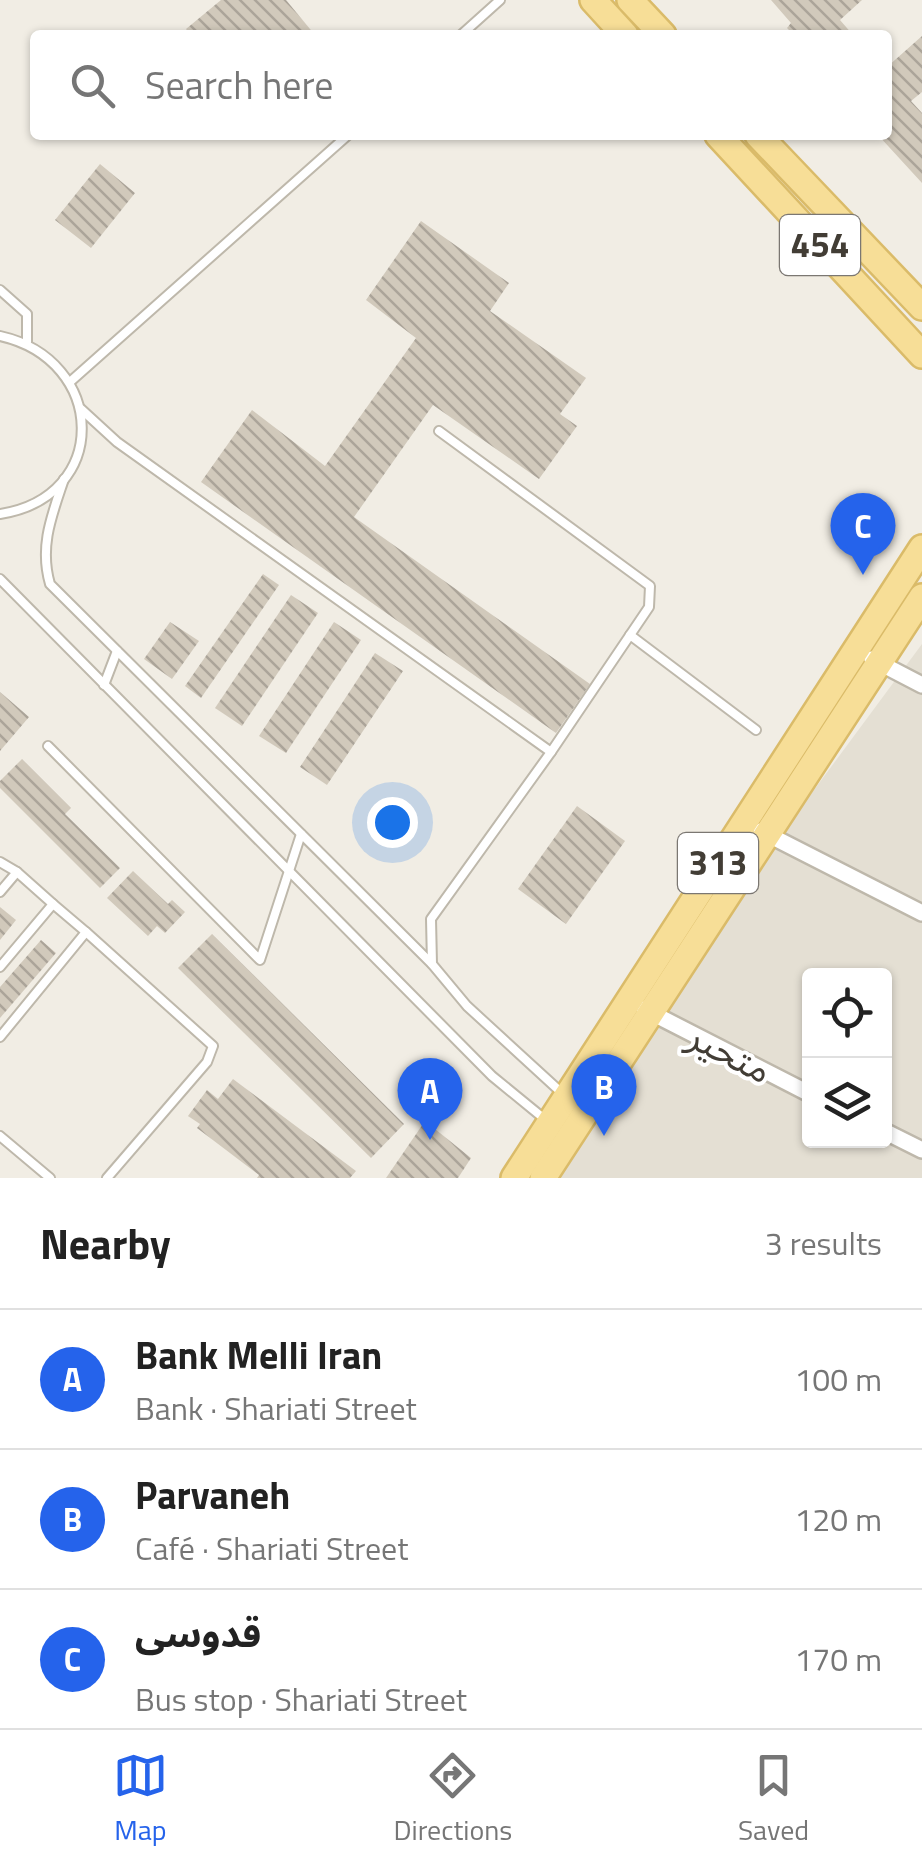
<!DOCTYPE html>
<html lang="en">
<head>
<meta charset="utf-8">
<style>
  :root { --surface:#fff; --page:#f2f2f2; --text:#222; --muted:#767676; --line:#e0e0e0; --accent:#2563eb }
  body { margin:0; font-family:"Titillium Web","Noto Sans Arabic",sans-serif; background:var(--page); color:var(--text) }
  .controls { position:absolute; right:30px; bottom:30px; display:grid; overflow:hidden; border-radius:10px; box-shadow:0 2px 8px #0004 }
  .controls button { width:90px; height:90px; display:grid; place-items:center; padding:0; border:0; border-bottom:2px solid var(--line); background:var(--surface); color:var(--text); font:50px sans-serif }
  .you { position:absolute; left:392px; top:822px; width:35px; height:35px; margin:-25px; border:8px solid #fff; border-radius:50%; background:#1a73e8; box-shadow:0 0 0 15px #1a73e833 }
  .badge { display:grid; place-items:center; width:65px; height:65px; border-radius:50%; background:var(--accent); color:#fff; font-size:32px; font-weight:700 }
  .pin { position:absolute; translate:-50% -82px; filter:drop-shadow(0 2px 5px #0008) }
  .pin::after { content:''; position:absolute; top:52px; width:35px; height:30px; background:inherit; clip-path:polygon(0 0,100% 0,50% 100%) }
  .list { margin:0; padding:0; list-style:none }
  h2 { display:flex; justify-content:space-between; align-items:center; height:130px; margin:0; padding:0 40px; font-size:42px }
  h2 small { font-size:32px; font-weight:400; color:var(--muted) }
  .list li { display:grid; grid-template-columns:65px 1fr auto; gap:30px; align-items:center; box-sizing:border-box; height:140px; padding:0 40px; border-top:2px solid var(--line) }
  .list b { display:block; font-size:38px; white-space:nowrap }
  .list p { margin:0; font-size:32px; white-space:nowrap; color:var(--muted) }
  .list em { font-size:32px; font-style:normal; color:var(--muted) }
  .icon { flex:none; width:55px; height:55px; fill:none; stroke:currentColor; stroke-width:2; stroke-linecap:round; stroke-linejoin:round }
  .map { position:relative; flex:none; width:922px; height:1178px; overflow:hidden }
  .search { position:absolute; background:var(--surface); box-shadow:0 2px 8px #0004; left:30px; right:30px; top:30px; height:110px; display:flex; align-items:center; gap:25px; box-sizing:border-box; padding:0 35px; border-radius:10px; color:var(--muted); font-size:38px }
  .sheet { height:550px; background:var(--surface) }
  nav { display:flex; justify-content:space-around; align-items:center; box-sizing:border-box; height:140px; border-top:2px solid var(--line); background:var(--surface); font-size:28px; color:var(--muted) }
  nav a { display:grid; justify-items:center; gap:5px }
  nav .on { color:var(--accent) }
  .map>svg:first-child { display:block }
  .residential { fill:#e4dfd3; fill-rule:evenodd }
  .building { fill:url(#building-back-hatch) }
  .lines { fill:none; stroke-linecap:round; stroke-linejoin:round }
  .service-casing { stroke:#beb8ab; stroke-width:12 }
  .minor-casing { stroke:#beb8ab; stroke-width:20 }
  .primary-casing { stroke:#dabb69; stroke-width:30 }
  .service { stroke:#fff; stroke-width:8 }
  .minor { stroke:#fff; stroke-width:15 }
  .primary { stroke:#f7de97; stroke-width:25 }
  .labels { text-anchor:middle; stroke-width:8; stroke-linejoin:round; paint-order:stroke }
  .shield { fill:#fff; stroke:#7b7772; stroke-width:2.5 }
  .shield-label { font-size:35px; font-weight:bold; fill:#423d35 }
  .street-label { font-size:38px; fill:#423d35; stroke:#fff }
</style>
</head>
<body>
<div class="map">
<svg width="922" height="1178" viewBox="0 0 922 1178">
  <defs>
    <pattern id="building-back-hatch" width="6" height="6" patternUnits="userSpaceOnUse" patternTransform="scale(2.5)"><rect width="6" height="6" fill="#d1c9bb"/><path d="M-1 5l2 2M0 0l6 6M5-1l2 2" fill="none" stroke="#aba499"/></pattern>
  </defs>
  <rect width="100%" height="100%" fill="#f1ede4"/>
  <!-- residential -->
  <path class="residential" d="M922,644V1178H527ZM810,976H884V1140H810Z"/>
  <!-- building -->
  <g class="building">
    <path d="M221,0H286L315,35H191L186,29Z"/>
    <path d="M771,0H862L840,20L853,35H794L787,28L791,23Z"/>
    <path d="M922,36V92L911,101L922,113V183L878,135H887V67Z"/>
    <path d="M100,164L135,193L91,248L55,220Z"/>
    <path d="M421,221L509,283L490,311L586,378L560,414L577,426L539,479L433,405L354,517L590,684L556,733L201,482L252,410L325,466L416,338L366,300Z"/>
    <path d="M263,574L279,585L201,698L185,686Z"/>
    <path d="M291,595L318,613L242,726L215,708Z"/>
    <path d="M170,622L199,641L172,679L144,659Z"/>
    <path d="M334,622L361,640L286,753L259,736Z"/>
    <path d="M375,653L403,671L327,785L300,767Z"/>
    <path d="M0,692L29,717L0,751Z"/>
    <path d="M22,759L71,808L65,814L120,868L100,888L0,788V781Z"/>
    <path d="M577,806L625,841L566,924L518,889Z"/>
    <path d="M133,871L168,904L172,900L185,912L165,933L157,926L148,936L107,898Z"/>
    <path d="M0,907L16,920L0,940Z"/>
    <path d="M212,934L404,1124L371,1158L178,968Z"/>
    <path d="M41,940L56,953L0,1018V987Z"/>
    <path d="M233,1079L356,1171L350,1178H257L259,1175L197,1128L200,1124L188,1116L207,1090L218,1099Z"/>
    <path d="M425,1121L471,1158L458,1178H386Z"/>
  </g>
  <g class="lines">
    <defs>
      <g id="service">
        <path d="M461,35L500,0"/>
        <path d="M0,290L27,314V342"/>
        <path d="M0,336C107,360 111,497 0,514"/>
        <path d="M71,381L348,135"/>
        <path d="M81,409L117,442L551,752L431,919L432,964L467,1006L563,1094"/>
        <path d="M439,431L650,586L649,607L551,752"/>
        <path d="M64,479C52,515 39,546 50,584L432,964"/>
        <path d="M0,579L492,1076L547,1121"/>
        <path d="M630,635L756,730"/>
        <path d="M104,685L117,651"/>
        <path d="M48,746L260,960L301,834"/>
        <path d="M0,862L17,872"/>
        <path d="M0,892L17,872L53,904"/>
        <path d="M86,932L213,1046L207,1062L107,1178"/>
        <path d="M0,967L53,904L86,932L0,1037"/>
        <path d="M0,1136L50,1178"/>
      </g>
      <g id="minor">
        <path d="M872,659L922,685"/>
        <path d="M761,831L922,913"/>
        <path d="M644,1009L810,1094"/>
        <path d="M884,1131L922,1150"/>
      </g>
      <g id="primary">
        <path d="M593,0L625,35"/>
        <path d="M630,0L663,35"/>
        <path d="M718,135L922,355"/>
        <path d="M758,135L922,307"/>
        <path d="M514,1178L922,548"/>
        <path d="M543,1178L922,597"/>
      </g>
    </defs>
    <!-- service casing -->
    <use href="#service" class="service-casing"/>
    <!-- minor casing -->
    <use href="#minor" class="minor-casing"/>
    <!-- primary casing -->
    <use href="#primary" class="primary-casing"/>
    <!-- service -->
    <use href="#service" class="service"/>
    <!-- minor -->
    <use href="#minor" class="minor"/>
    <!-- primary -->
    <use href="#primary" class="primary"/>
  </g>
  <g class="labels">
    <!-- shield labels -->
    <g class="shield">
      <rect x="780" y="215" width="80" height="60" rx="8"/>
      <rect x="678" y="833" width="80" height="60" rx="8"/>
    </g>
    <g class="shield-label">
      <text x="820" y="257">454</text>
      <text x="718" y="875">313</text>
    </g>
    <!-- street labels -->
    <g class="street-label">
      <text transform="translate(730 1053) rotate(27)" y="13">متحیر</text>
    </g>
  </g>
</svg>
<div class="controls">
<button><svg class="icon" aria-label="locate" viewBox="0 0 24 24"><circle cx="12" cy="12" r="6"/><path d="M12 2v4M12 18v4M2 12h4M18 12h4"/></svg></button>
<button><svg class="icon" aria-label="layers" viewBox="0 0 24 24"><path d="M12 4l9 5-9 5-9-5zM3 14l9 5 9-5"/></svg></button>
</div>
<div class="you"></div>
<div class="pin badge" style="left:430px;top:1140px">A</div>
<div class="pin badge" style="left:604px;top:1136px">B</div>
<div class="pin badge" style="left:863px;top:575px">C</div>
<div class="search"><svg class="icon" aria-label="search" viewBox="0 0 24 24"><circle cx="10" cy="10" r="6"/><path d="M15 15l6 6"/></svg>Search here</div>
</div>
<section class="sheet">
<h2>Nearby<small>3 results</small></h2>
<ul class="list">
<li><span class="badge">A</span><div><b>Bank Melli Iran</b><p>Bank · Shariati Street</p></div><em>100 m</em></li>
<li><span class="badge">B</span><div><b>Parvaneh</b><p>Café · Shariati Street</p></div><em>120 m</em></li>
<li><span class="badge">C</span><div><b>قدوسی</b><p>Bus stop · Shariati Street</p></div><em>170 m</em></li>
</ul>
</section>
<nav>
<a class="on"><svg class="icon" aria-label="map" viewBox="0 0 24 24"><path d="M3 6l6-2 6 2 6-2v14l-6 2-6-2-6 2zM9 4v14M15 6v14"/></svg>Map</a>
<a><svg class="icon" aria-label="directions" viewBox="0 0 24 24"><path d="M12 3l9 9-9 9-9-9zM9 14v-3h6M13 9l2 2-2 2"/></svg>Directions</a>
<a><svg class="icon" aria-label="saved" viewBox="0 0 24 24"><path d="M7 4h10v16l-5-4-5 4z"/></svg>Saved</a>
</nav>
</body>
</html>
